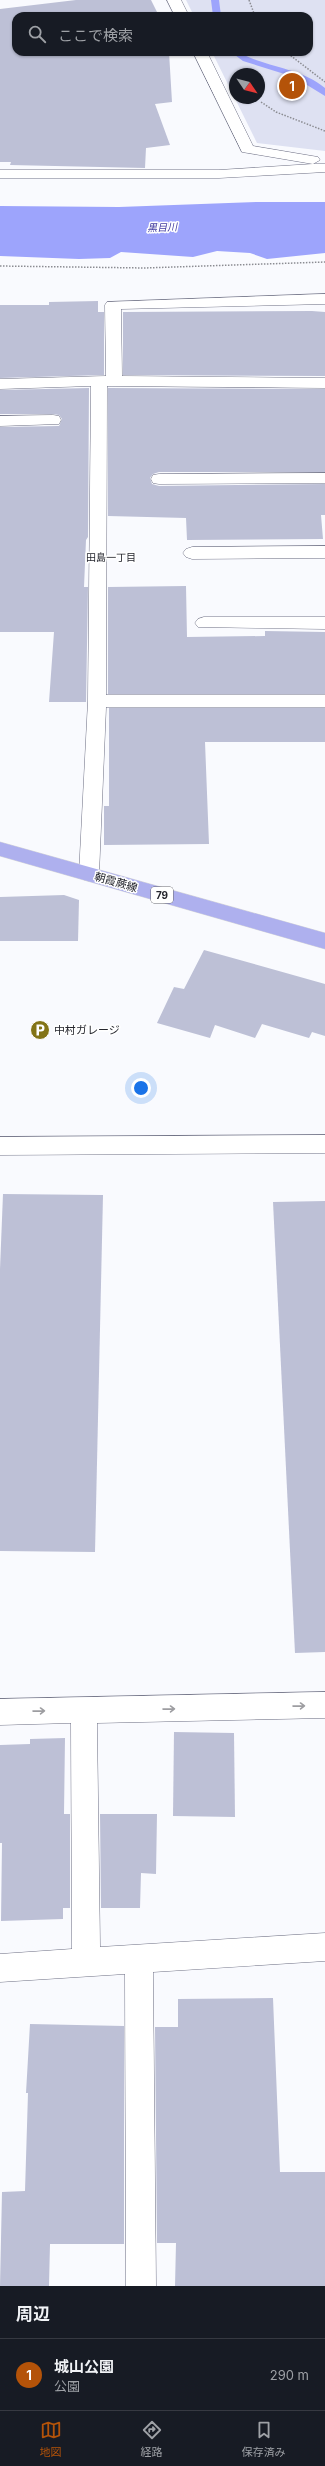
<!DOCTYPE html>
<html lang="ja">
<head>
<meta charset="utf-8">
<style>
  :root { --surface:#171b24; --page:#242831; --text:#f1f3f6; --muted:#9ea1a6; --line:#363941; --accent:#b45309 }
  body { margin:0; font-family:Inter,"Noto Sans JP",sans-serif; background:var(--page); color:var(--text) }
  .compass { position:absolute; left:229px; top:68px; width:36px; height:36px; border-radius:50%; background:var(--surface); box-shadow:0 1px 3px #0004; rotate:125deg }
  .you { position:absolute; left:141px; top:1088px; width:14px; height:14px; margin:-10px; border:3px solid #fff; border-radius:50%; background:#1a73e8; box-shadow:0 0 0 6px #1a73e833 }
  .badge { display:grid; place-items:center; width:26px; height:26px; border-radius:50%; background:var(--accent); color:#fff; font-size:13px; font-weight:700 }
  .pin { position:absolute; translate:-50% -50%; border:2px solid #fff; box-shadow:0 1px 4px #0006 }
  .list { margin:0; padding:0; list-style:none }
  h2 { display:flex; justify-content:space-between; align-items:center; height:52px; margin:0; padding:0 16px; font-size:17px }
  h2 small { font-size:13px; font-weight:400; color:var(--muted) }
  .list li { display:grid; grid-template-columns:26px 1fr auto; gap:12px; align-items:center; box-sizing:border-box; height:72px; padding:0 16px; border-top:1px solid var(--line) }
  .list b { display:block; font-size:15px; white-space:nowrap }
  .list p { margin:0; font-size:13px; white-space:nowrap; color:var(--muted) }
  .list em { font-size:13px; font-style:normal; color:var(--muted) }
  .icon { flex:none; width:22px; height:22px; fill:none; stroke:currentColor; stroke-width:2; stroke-linecap:round; stroke-linejoin:round }
  .map { position:relative; flex:none; width:325px; height:2286px; overflow:hidden }
  .search { position:absolute; background:var(--surface); box-shadow:0 1px 3px #0004; left:12px; right:12px; top:12px; height:44px; display:flex; align-items:center; gap:10px; box-sizing:border-box; padding:0 14px; border-radius:12px; color:var(--muted); font-size:15px }
  .sheet { height:124px; background:var(--surface) }
  nav { display:flex; justify-content:space-around; align-items:center; box-sizing:border-box; height:56px; border-top:1px solid var(--line); background:var(--surface); font-size:11px; color:var(--muted) }
  nav a { display:grid; justify-items:center; gap:2px }
  nav .on { color:var(--accent) }
  .map>svg:first-child { display:block }
  .green { fill:#dee1f2; fill-rule:evenodd }
  .water { fill:#9da4fc }
  .lines { fill:none; stroke-linecap:round; stroke-linejoin:round }
  .stream { fill:#9da4fc; fill-rule:evenodd }
  .building { fill:#bdc0d6 }
  .minor-casing { stroke:#6e7084; stroke-width:1 }
  .major-casing { stroke:#d8d8d9; stroke-width:1 }
  .path { stroke:#8b8c92; stroke-width:1.5; stroke-dasharray:1.5 1.5; stroke-linecap:butt }
  .minor { fill:#fff; fill-rule:evenodd }
  .major { fill:#aeb0ee; fill-rule:evenodd }
  .oneway { stroke:#9d9da1 }
  .labels { text-anchor:middle; stroke-width:3; stroke-linejoin:round; paint-order:stroke }
  .far-water-label { font-size:10px; font-style:italic; fill:#413ca1; stroke:#fff }
  .far-neighbourhood-label { font-size:10px; fill:#25262e; stroke:#fff }
  .shield { fill:#fff; stroke:#66676d; stroke-width:1 }
  .shield-label { font-size:10px; font-weight:bold; fill:#25262e }
  .street-label { font-size:11px; fill:#25262e; stroke:#fff }
  .poi-label { font-size:11px; fill:#25262e; stroke:#fff; text-anchor:start }
</style>
</head>
<body>
<div class="map">
<svg width="325" height="2286" viewBox="0 0 325 2286">
  <rect width="100%" height="100%" fill="#f9fafe"/>
  <!-- green -->
  <path class="green" d="M186,0H325V151L257,143L212,52H309V16H194ZM235,74H259V98H235Z"/>
  <!-- water -->
  <path class="water" d="M257,202H325V253L267,259L250,253L217,251L193,257L121,252L110,258L79,259L0,256V206L119,207Z"/>
  <g class="lines">
    <!-- stream -->
    <g class="stream">
      <path d="M211,0H219L221,16H213Z"/>
      <path d="M231,52C241,52 247,57 256,60C281,69 304,71 325,88V96L294,77L243,61Z"/>
    </g>
  </g>
  <!-- building -->
  <g class="building">
    <path d="M76,0H151L159,16H16V52H169L172,102L155,104L170,145L146,148L145,168L10,165L11,162H0V9Z"/>
    <path d="M98,301V312H104V375L0,378V305H49V302Z"/>
    <path d="M312,311L325,312V376L123,375V312Z"/>
    <path d="M89,388L88,537L86,540L84,587H88L86,702H49L54,632H0V427L59,426L62,419L59,415L53,414H0V390Z"/>
    <path d="M108,388L325,389V472H159L153,474L150,478L152,484L159,486L325,484V515H321L323,539L187,540L186,518L108,516Z"/>
    <path d="M186,586L187,637L265,636V631L325,632V694H108V587Z"/>
    <path d="M109,708H325V742H205L209,844L104,845V806H109Z"/>
    <path d="M64,895L79,900L78,941H0V897Z"/>
    <path d="M204,950L325,984V1036L312,1032L309,1038L262,1024L255,1038L215,1025L210,1038L157,1023L174,987L184,989Z"/>
    <path d="M3,1194L103,1195L95,1552L0,1551V1269Z"/>
    <path d="M325,1201V1652L295,1653L273,1202Z"/>
    <path d="M174,1732L234,1733L235,1817L173,1816Z"/>
    <path d="M65,1738L64,1814H70V1908H63V1919L1,1921L2,1843H0V1745L30,1744V1739Z"/>
    <path d="M100,1814H157L156,1874L141,1873L140,1908H101Z"/>
    <path d="M273,1998L280,2172H325V2286H175L176,2243H157L155,2027H178V1999Z"/>
    <path d="M30,2024L124,2026V2244H50L49,2286H0L2,2192L25,2191L28,2093H26Z"/>
  </g>
  <g class="lines">
    <defs>
      <g id="minor">
        <path d="M167,0H181L189,16H175Z"/>
        <path d="M193,52H207L253,146L318,157L320,160L313,164H325V172L219,178H0V170H219L313,164L242,152Z"/>
        <path d="M325,294V304L121,309L122,376L325,378V388L107,386L106,695H325V707H106L99,874L96,879L89,881L82,879L79,874L88,701L91,386L0,389V379L106,376L105,305L107,302Z"/>
        <path d="M53,415L59,416L61,420L59,424L0,426V416Z"/>
        <path d="M325,473V483L159,484L153,483L151,479L153,475L159,474Z"/>
        <path d="M325,546V558L192,559L186,557L183,553L186,549L192,547Z"/>
        <path d="M204,617H325V629L198,627L195,623L198,619Z"/>
        <path d="M325,1135V1153L0,1155V1137Z"/>
        <path d="M325,1692V1718L97,1723L100,1947L325,1933V1961L153,1972L156,2286H126L125,1974L0,1982V1954L72,1949L71,1723L0,1725V1699Z"/>
      </g>
      <path id="major" d="M0,842L325,933V949L0,856Z"/>
    </defs>
    <!-- minor casing -->
    <use href="#minor" class="minor-casing"/>
    <!-- major casing -->
    <use href="#major" class="major-casing"/>
    <!-- path -->
    <g class="path">
      <path d="M249,0L255,16"/>
      <path d="M286,52L325,82"/>
      <path d="M261,102L276,112L325,131"/>
      <path d="M0,266L144,268L325,262"/>
    </g>
    <!-- minor -->
    <use href="#minor" class="minor"/>
    <!-- major -->
    <use href="#major" class="major"/>
  </g>
  <!-- one-way arrows -->
  <defs><path id="oneway-shaft" d="M-6 0H5M1.5-3L5.5 0L1.5 3" fill="none" stroke-width="1.6" stroke-linecap="round" stroke-linejoin="round"/></defs>
  <g class="oneway">
    <use href="#oneway-shaft" transform="translate(299 1706) rotate(-1)"/>
    <use href="#oneway-shaft" transform="translate(169 1709) rotate(-1)"/>
    <use href="#oneway-shaft" transform="translate(39 1711) rotate(-1)"/>
  </g>
  <!-- icons -->
  <defs>
    <symbol id="parking-disc" viewBox="-11 -11 22 22"><circle r="9.5" fill="#837417" stroke="#fff"/><path d="M-3.5-5.5H1a3.5 3.5 0 0 1 0 7H-1V5.5H-3.5ZM-1-3.4V-.6H.8a1.4 1.4 0 0 0 0-2.8Z" fill="#fff"/></symbol>
  </defs>
  <g fill-rule="evenodd">
    <use href="#parking-disc" x="29" y="1019" width="22" height="22"/>
  </g>
  <g class="labels">
    <!-- far-water labels -->
    <g class="far-water-label">
      <text transform="translate(162 227) rotate(-2)" y="4">黒目川</text>
    </g>
    <!-- far-neighbourhood labels -->
    <g class="far-neighbourhood-label">
      <text x="111" y="561">田島一丁目</text>
    </g>
    <!-- shield labels -->
    <rect class="shield" x="151" y="887" width="22" height="16" rx="3"/>
    <g class="shield-label">
      <text x="162" y="899">79</text>
    </g>
    <!-- street labels -->
    <g class="street-label">
      <text transform="translate(116 882) rotate(16)" y="4">朝霞蕨線</text>
    </g>
    <!-- poi labels -->
    <g class="poi-label">
      <text x="54" y="1034">中村ガレージ</text>
    </g>
  </g>
</svg>
<svg class="compass" viewBox="-18 -18 36 36"><path d="M0-13l5 13h-10z" fill="#e53935"/><path d="M0 13l5-13h-10z" fill="#9ea1a6"/></svg>
<div class="you"></div>
<div class="pin badge" style="left:292px;top:86px">1</div>
<div class="search"><svg class="icon" aria-label="search" viewBox="0 0 24 24"><circle cx="10" cy="10" r="6"/><path d="M15 15l6 6"/></svg>ここで検索</div>
</div>
<section class="sheet">
<h2>周辺<small></small></h2>
<ul class="list">
<li><span class="badge">1</span><div><b>城山公園</b><p>公園</p></div><em>290 m</em></li>
</ul>
</section>
<nav>
<a class="on"><svg class="icon" aria-label="map" viewBox="0 0 24 24"><path d="M3 6l6-2 6 2 6-2v14l-6 2-6-2-6 2zM9 4v14M15 6v14"/></svg>地図</a>
<a><svg class="icon" aria-label="directions" viewBox="0 0 24 24"><path d="M12 3l9 9-9 9-9-9zM9 14v-3h6M13 9l2 2-2 2"/></svg>経路</a>
<a><svg class="icon" aria-label="saved" viewBox="0 0 24 24"><path d="M7 4h10v16l-5-4-5 4z"/></svg>保存済み</a>
</nav>
</body>
</html>
